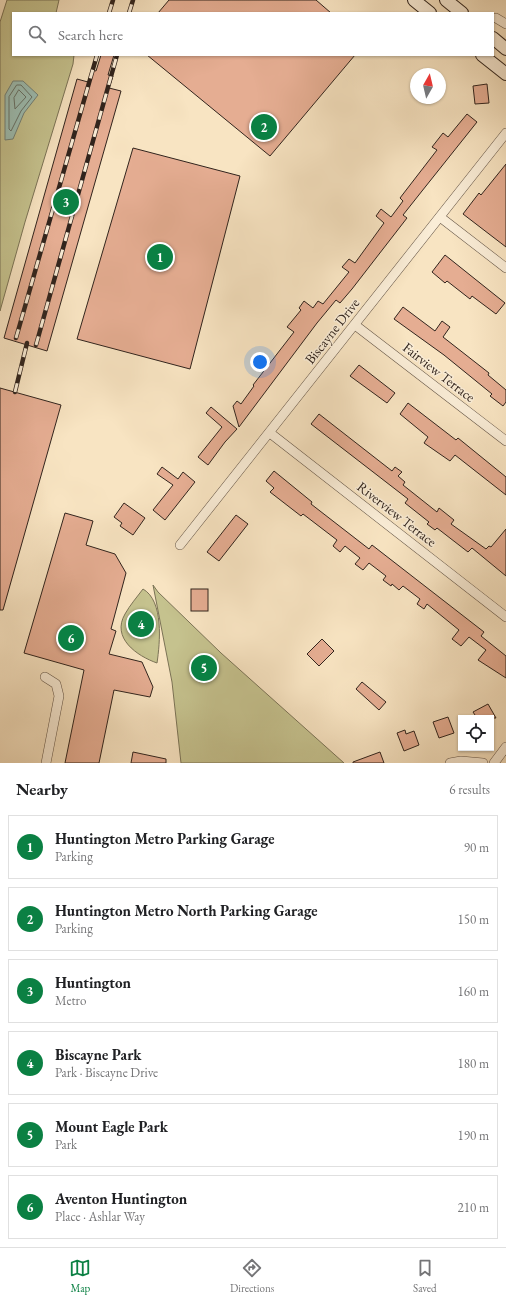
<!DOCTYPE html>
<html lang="en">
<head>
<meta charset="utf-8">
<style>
  :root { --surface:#fff; --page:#f2f2f2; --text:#202124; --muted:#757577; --line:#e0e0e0; --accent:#0b8043 }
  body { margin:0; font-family:"EB Garamond",serif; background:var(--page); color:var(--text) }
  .controls { position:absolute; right:12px; bottom:12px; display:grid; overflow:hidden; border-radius:0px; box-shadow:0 1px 3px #0004 }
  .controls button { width:36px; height:36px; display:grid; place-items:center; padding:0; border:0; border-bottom:1px solid var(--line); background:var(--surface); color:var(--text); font:20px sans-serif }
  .compass { position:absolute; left:410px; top:68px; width:36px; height:36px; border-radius:50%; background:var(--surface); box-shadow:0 1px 3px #0004; rotate:8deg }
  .you { position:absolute; left:260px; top:362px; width:14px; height:14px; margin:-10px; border:3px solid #fff; border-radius:50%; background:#1a73e8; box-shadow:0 0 0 6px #1a73e833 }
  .badge { display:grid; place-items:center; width:26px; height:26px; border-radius:50%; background:var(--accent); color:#fff; font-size:13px; font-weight:700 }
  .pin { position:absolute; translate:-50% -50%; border:2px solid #fff; box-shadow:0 1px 4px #0006 }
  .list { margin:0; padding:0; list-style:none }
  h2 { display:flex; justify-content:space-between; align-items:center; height:52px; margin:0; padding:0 16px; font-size:17px }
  h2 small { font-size:13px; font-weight:400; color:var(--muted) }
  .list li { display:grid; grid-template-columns:26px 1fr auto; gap:12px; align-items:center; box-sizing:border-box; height:64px; margin:0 8px 8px; padding:0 8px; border:1px solid var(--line); border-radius:0px }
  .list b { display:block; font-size:15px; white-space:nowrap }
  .list p { margin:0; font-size:13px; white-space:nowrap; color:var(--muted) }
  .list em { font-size:13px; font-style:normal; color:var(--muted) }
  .icon { flex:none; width:22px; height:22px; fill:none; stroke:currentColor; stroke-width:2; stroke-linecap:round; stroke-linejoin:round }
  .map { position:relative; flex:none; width:506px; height:763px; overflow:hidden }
  .search { position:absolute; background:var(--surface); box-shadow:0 1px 3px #0004; left:12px; right:12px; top:12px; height:44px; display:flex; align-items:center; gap:10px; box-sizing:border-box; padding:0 14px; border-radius:0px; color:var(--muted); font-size:15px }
  .sheet { height:484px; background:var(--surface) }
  nav { display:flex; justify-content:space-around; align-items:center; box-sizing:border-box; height:56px; border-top:1px solid var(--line); background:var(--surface); font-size:11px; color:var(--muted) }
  nav a { display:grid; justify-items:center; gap:2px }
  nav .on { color:var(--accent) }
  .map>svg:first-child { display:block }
  .green { fill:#c5c28e; stroke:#7b7356 }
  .water { fill:#9dbfb4; stroke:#728178 }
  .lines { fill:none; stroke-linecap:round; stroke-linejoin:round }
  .shore { stroke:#677268; stroke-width:1 }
  .building { fill:#e5ad92; stroke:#31241d }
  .minor-casing { stroke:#635446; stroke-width:10 }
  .secondary-casing { stroke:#31241d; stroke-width:14 }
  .minor { stroke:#faedd7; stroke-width:9 }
  .secondary { stroke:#faedd7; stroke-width:12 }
  .rail-casing { stroke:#31241d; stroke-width:4.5 }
  .rail { stroke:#faedd7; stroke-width:3; stroke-dasharray:9; stroke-linecap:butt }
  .labels { text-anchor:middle; stroke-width:3; stroke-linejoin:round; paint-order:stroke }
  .street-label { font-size:14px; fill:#31241d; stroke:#faedd7 }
</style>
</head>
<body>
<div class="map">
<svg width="506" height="763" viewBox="0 0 506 763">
  <rect width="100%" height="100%" fill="#f8e4c2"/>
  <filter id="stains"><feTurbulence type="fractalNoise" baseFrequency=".005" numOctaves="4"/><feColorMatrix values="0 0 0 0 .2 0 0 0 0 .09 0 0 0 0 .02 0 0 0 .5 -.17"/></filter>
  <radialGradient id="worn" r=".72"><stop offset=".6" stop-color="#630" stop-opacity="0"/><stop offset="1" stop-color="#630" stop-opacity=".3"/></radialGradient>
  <!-- green -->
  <g class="green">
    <path d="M7,0H59L56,13H13V55H74L73,64L25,222L0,311V22Z"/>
    <path d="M153,585L158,592L221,653L344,763H181L172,682Z"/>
    <path d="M143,589C164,601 160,643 157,663C137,656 111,638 125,614C130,605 137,597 143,589Z"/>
  </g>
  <!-- water -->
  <path class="water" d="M13,81H23L38,95L24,113L13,139L5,140V95Z"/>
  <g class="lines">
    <!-- shore -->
    <g class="shore">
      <path d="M17,85H21L32,97L21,111L11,131L9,129V97Z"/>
      <path d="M19,90L26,97L15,109L14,98Z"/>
    </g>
  </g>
  <!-- building -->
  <g class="building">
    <path d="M169,0H316L331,13H158Z"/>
    <path d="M101,55H114L108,75L113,76L109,88L121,91L47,351L4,338L77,79L88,82L92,70L96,71Z"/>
    <path d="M147,55H355L270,156Z"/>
    <path d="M487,84L489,103L475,104L473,86Z"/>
    <path d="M467,114L477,122L422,191L403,215L407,218L352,289L340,303L336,300L317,323L239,427L233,406L237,401L241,404L254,386L253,385L294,332L287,327L301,310L299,308L304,301L313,308L318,301L323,304L349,272L342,267L349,259L355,263L384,223L376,216L381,209L391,217L403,201L400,198L437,150L432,147L443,133L448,137Z"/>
    <path d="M133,148L240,176L190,369L77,339Z"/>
    <path d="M506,164V247L463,214L479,193L481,195Z"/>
    <path d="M445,255L505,303L496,314L472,296L470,299L447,281L445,283L432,272Z"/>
    <path d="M403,307L435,331L442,321L450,327L443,337L489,373L488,375L506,390V402L503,406L490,396L492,394L444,355L394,319Z"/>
    <path d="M359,365L395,393L387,403L350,376Z"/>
    <path d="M0,388L61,405L3,610H0Z"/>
    <path d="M408,403L456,440L458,438L506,477V495L455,455L450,461L424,443L428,437L400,414Z"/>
    <path d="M211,407L237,429L225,442L208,465L198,457L222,427L206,413Z"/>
    <path d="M319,414L392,471L395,467L402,472L398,476L405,482L403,485L437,512L439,508L454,520L451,524L486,549L489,546L491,547L506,529V576L472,548L468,552L437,528L435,530L427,524L429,522L405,503L408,499L311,424Z"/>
    <path d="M162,467L178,479L183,472L195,482L165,520L153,510L173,485L157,474Z"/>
    <path d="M274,471L312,502L311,504L369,549L372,545L484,632L481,636L506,656V678L478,660L486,650L469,637L461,646L452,639L459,630L427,604L424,609L417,604L420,599L403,586L399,590L392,584L391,586L383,580L386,576L369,563L363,570L355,564L360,558L345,546L340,552L333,546L337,540L303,514L301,516L270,492L274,488L266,481Z"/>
    <path d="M124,503L145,518L133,535L120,526L122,523L114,517Z"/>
    <path d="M65,513L93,521L86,545L115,554L126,573L111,629L116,631L109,654L142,662L153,687L150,697L114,690L99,763H65L84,670L24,653Z"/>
    <path d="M236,515L248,524L219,561L207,552Z"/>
    <rect x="191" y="589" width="17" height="22"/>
    <path d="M322,639L334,651L319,666L307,654Z"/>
    <path d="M362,682L386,702L379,710L356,689Z"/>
    <path d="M488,704L496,718H477L473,712Z"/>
    <path d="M448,717L454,733L439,738L433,722Z"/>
    <path d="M405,730L406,734L414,731L419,745L404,751L397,733Z"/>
    <path d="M133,752L166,759V763H131Z"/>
    <path d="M380,752L384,763H353V762Z"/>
  </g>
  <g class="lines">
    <defs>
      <g id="minor">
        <path d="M496,18L506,24"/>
        <path d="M440,217L506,268"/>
        <path d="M355,325L506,441"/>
        <path d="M270,433L506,617"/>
        <path d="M180,545L506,133"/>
        <path d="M45,677L56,684L59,696L46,763"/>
        <path d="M450,763L461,761L483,763"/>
        <path d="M494,763L506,747"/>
      </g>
      <g id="secondary">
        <path d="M414,0L430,13"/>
        <path d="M446,0L462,13"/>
        <path d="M493,38L506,49"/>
        <path d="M482,55L506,74"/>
      </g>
    </defs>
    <!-- minor casing -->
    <use href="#minor" class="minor-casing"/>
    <!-- secondary casing -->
    <use href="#secondary" class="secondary-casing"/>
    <!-- minor -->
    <use href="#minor" class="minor"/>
    <!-- secondary -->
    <use href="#secondary" class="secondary"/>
    <defs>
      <g id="rail">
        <path d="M109,13L113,0"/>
        <path d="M129,13L133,0"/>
        <path d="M16,338L97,55"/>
        <path d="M36,345L117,55"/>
        <path d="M15,392L27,343"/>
      </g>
    </defs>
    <!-- rail casing -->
    <use href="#rail" class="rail-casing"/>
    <!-- rail -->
    <use href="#rail" class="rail"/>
  </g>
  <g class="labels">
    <!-- street labels -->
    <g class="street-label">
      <text transform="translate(332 331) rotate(-52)" y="5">Biscayne Drive</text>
      <text transform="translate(439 372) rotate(38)" y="5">Fairview Terrace</text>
      <text transform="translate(397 514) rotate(38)" y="5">Riverview Terrace</text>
    </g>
  </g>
  <rect width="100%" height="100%" filter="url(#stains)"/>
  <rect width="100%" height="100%" fill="url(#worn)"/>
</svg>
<div class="controls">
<button><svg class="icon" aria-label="locate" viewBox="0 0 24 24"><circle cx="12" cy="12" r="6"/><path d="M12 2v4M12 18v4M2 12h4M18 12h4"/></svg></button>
</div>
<svg class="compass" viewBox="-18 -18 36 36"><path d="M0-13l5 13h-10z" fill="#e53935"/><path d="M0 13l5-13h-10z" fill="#757577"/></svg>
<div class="you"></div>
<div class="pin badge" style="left:160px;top:257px">1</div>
<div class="pin badge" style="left:264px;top:127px">2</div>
<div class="pin badge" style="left:66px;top:202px">3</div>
<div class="pin badge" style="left:141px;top:624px">4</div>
<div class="pin badge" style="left:204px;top:668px">5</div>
<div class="pin badge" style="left:71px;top:638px">6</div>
<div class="search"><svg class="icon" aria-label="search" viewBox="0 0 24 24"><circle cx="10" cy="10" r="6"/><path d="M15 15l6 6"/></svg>Search here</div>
</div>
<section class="sheet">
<h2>Nearby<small>6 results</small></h2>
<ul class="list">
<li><span class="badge">1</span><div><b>Huntington Metro Parking Garage</b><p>Parking</p></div><em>90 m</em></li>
<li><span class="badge">2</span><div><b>Huntington Metro North Parking Garage</b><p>Parking</p></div><em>150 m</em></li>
<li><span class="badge">3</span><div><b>Huntington</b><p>Metro</p></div><em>160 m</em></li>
<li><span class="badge">4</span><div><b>Biscayne Park</b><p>Park · Biscayne Drive</p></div><em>180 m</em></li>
<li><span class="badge">5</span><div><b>Mount Eagle Park</b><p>Park</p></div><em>190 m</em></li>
<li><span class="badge">6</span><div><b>Aventon Huntington</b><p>Place · Ashlar Way</p></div><em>210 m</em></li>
</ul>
</section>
<nav>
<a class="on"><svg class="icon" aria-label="map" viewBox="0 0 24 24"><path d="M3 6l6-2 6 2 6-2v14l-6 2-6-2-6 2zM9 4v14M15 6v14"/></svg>Map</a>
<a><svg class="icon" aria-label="directions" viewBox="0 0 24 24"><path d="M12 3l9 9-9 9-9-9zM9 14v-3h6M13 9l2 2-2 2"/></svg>Directions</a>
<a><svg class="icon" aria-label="saved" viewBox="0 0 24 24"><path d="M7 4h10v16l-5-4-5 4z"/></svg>Saved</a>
</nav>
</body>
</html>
